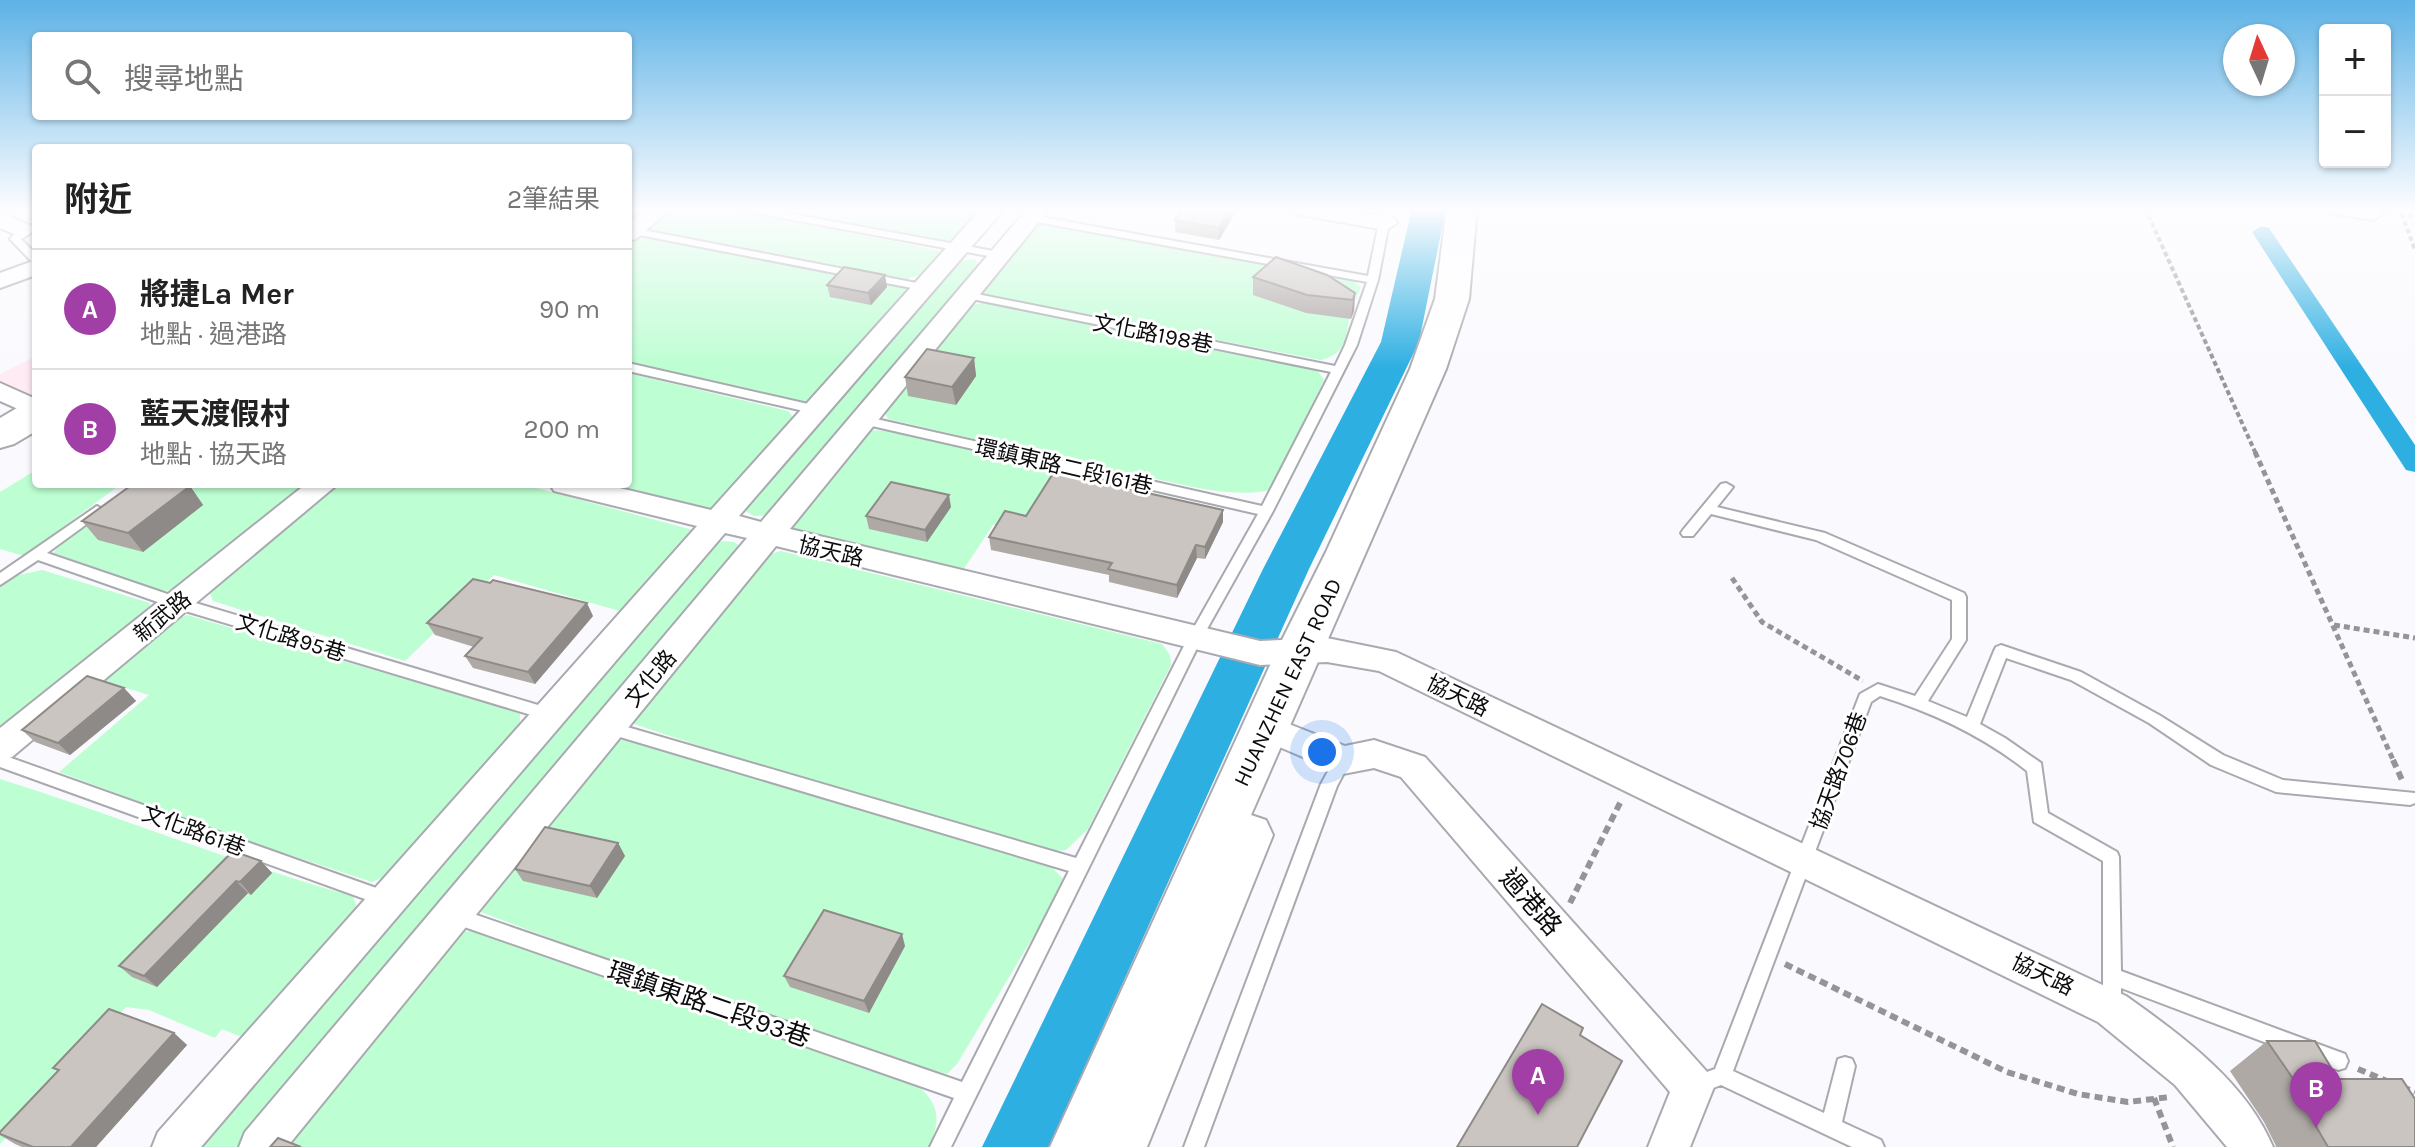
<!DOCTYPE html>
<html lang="zh-TW">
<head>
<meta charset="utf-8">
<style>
  :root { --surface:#fff; --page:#f2f2f2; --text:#222; --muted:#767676; --line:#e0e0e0; --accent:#a13fa6 }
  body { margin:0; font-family:Karla,"Noto Sans TC",sans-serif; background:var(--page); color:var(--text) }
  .controls { position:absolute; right:24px; top:24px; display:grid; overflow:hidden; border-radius:8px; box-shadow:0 2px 6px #0004 }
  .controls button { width:72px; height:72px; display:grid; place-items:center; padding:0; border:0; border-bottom:2px solid var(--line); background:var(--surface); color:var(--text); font:40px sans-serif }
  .compass { position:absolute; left:2223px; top:24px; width:72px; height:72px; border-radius:50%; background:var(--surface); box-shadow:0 2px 6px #0004; rotate:356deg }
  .you { position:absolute; left:1322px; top:752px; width:28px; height:28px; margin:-20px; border:6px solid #fff; border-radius:50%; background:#1a73e8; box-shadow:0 0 0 12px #1a73e833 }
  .badge { display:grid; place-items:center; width:52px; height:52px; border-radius:50%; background:var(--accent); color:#fff; font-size:26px; font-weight:700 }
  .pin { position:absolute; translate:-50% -66px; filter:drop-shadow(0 2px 4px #0008) }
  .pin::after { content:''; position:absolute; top:42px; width:28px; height:24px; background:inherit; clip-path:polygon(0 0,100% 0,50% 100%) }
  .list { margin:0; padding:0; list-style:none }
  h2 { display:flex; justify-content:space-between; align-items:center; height:104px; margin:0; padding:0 32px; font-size:34px }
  h2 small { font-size:26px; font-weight:400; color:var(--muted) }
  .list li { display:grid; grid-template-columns:52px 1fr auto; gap:24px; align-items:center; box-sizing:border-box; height:120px; padding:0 32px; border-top:2px solid var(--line) }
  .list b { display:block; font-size:30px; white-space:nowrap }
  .list p { margin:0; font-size:26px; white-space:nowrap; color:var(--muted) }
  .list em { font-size:26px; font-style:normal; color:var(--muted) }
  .icon { flex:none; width:44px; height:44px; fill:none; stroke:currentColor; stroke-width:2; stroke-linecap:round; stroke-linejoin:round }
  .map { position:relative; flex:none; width:2415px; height:1147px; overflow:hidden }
  .search { position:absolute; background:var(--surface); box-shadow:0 2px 6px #0004; left:32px; top:32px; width:600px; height:88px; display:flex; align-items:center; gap:20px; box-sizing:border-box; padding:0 28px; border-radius:8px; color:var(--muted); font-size:30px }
  .panel { position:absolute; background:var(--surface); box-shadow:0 2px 6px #0004; left:32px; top:144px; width:600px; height:344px; border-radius:8px }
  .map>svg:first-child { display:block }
  .commercial { fill:#feebf3 }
  .green { fill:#bdfed2 }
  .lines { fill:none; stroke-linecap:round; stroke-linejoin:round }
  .canal { fill:#2eafe2; fill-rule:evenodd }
  .river { fill:#2eafe2; fill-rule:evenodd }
  .lane-casing { stroke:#a9aab0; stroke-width:4 }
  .street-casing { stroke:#a9aab0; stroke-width:4 }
  .secondary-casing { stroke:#a9aab0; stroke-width:4 }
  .primary-casing { stroke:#a9aab0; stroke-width:4 }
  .path-far2 { stroke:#959598; stroke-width:4; stroke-dasharray:5 3; stroke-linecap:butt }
  .path-far1 { stroke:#959598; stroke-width:5; stroke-dasharray:6 4; stroke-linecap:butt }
  .path { stroke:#959598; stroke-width:6; stroke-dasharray:8 5; stroke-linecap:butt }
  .lane { fill:#fff; fill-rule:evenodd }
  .street { fill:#fff; fill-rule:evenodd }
  .secondary { fill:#fff; fill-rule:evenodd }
  .primary { fill:#fff; fill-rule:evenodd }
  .wall { fill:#afa9a6 }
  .shaded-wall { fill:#8e8a87 }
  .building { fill:#cbc5c1; stroke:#8e8a87; stroke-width:2 }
  .labels { text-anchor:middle; stroke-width:6; stroke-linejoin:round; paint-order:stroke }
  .street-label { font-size:22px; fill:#0b0b0d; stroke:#fff }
  .near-street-label { font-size:26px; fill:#0b0b0d; stroke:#fff }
</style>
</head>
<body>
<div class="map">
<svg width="2415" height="1147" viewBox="0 0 2415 1147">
  <rect width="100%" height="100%" fill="#fafafe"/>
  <!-- commercial -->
  <path class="commercial" d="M36,356V403L0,383V374Z"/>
  <!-- green -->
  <g class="green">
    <path d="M673,208H722L913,245L939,251L938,261L924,274L907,279L651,229V224Z"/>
    <path d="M762,208H986L962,237L950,241Z"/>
    <path d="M1039,224L1112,234L1350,278L1361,287C1358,295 1353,303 1351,311C1345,334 1349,353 1321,360L979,294L1027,229Z"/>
    <path d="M647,237L889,283L905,288L908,297L818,399L804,403L628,362V245L638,238Z"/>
    <path d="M975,259L981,268L772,515L754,516L742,509L956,262Z"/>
    <path d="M984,302L1315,367L1324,380L1270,490C1229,499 1183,484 1142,476C1057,459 973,439 888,419L882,408L964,308Z"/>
    <path d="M628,373L788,411L794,418L711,512L602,484H628Z"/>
    <path d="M871,430L886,431L1064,469L1027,525H993L961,573L794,530L792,521L858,441Z"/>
    <path d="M36,470V484H121L24,556L0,549V492Z"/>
    <path d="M142,484H311L183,589L163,591L53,553L63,540Z"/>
    <path d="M339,484H521L697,531L623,612L494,575L405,661L213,601L210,594L226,578Z"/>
    <path d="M723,541L734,542L741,547L244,1147H189L711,544Z"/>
    <path d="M781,551L1162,644L1170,655L1171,665L1088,829L1066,850L1053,851L772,770L634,724L637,712L767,555Z"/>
    <path d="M42,570L150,603L149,615L0,733V586L14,576Z"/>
    <path d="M187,615L520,713V729L393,873L372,882L235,837L59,772L149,695L100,680L173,621Z"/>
    <path d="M628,739L1045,860L1066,882L957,1064L947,1074L913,1065L640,972L478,911L606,744Z"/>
    <path d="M0,779C118,816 233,863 353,896L358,911L249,1040L222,1029L215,1038L149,1010L126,1007L0,1144Z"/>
    <path d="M473,931L910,1080C937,1099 944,1117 928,1147H302L281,1138L456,932Z"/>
  </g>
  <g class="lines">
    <!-- canal -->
    <path class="canal" d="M2262,226L2269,228L2415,445V472L2406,470L2252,232Z"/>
    <!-- river -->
    <path class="river" d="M1412,208H1446L1419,342L1309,569L1049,1147H982L1263,569L1381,342Z"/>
    <defs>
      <g id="lane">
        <path d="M0,208H8L0,212Z"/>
        <path d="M740,208H759L999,252L1004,255L999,258L745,211Z"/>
        <path d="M1382,208H1392L1378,280L1357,345L1273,511L1202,638L951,1147H930L954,1098L450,922L447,916L450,910L456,908L962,1082L1069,871L610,734L604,732L602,728L604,724L610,722L1076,858L1188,638L1258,514L863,424L857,420L863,416L1262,506L1331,372L967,298L961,295L967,292L1335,366L1345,345L1367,282L1031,221L1026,218L1031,215L1368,276Z"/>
        <path d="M36,224V230L27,233L21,239L36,254V263L32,262L10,239L19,229Z"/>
        <path d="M633,228L922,284L928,287L922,290L629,233L628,231Z"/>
        <path d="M628,363L817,406L823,410L817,414L628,371Z"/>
        <path d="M1726,483L1733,487L1717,507L1825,533L1964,593L1966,597V640L1928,701L1967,717L1994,651L1996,647L2001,645L2081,672L2159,715L2223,755L2283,780L2415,793V803L2410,805L2276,792L2211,765L2149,723L2071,680L2006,658L1980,724L2005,738L2041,763L2048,813L2117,852L2119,857L2121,971L2345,1054L2348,1061L2345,1068L2338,1070L2121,988V1008L2119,1014L2112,1017L2105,1014L2103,1008V861L2034,822L2027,771C1983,736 1934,713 1880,696L1871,702L1733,1071L1824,1113L1838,1059L1845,1057L1852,1059L1855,1066L1842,1122L1881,1140L1884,1147H1852L1721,1085L1695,1095L1688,1093L1685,1086L1688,1079L1715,1069L1860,694L1878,684L1915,696L1952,639V600L1816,540L1711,514L1693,536H1683L1681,533L1683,530L1721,484Z"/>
        <path d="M97,506L104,510L102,513L47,553L182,599L548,708L553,710L556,714L553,718L548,720L172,607L38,560L0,585V573Z"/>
        <path d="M0,754L393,894L396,899L393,904L387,907L0,767Z"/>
        <path d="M1343,754L1349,755L1351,760L1337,786L1204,1147H1184L1321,784L1337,755Z"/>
      </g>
      <g id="street">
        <path d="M648,208H672L636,239L628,241V223Z"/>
        <path d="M982,208H1005L739,516L761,522L1028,208H1050L790,529L1260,641L1327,638L1396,652L2126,996C2182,1036 2246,1082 2273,1147H2227L2175,1085L2098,1022L1379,671L1327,662L1260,665L776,546L287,1147H239L245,1132L747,538L725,533L201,1147H152L158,1132L697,526L554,491L550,484H603L711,510Z"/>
        <path d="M1289,208H1336L1394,218L1397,223L1386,230L1300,215Z"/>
        <path d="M2327,208H2381L2384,213L2373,220L2330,213Z"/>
        <path d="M0,212L31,226L34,231L23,238L0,228Z"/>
        <path d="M36,260V275L0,288V273Z"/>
        <path d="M0,383L36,399V417L0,401Z"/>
        <path d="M306,484H338L12,757L0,761V728Z"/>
        <path d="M1289,724L1345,746L1374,740L1425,757L1708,1073L1714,1087L1690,1147H1648L1670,1092L1401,777L1374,768L1343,774L1277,746L1272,737L1277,728Z"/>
      </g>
      <path id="secondary" d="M1447,208H1477L1469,299L1446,369L1251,815L1266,820L1273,835L1147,1147H1050L1276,652L1326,552L1410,369L1435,299Z"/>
      <path id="primary" d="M36,402V431L14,444L0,448V418L22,405Z"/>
    </defs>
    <!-- lane casing -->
    <use href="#lane" class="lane-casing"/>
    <!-- street casing -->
    <use href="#street" class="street-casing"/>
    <!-- secondary casing -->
    <use href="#secondary" class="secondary-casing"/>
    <!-- primary casing -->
    <use href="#primary" class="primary-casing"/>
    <!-- path-far2 -->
    <g class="path-far2">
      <path d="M2145,208L2256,454"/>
      <path d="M2396,208L2402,214L2415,250"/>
      <path d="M2400,214L2415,216"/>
    </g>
    <!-- path-far1 -->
    <g class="path-far1">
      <path d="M2255,452L2394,762"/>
      <path d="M1732,578L1762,622L1863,681"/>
      <path d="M2334,625L2415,638"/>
    </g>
    <!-- path -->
    <g class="path">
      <path d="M2393,760L2402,780"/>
      <path d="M1570,903L1621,801"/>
      <path d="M1785,964L2007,1072L2078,1094L2128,1102L2170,1097"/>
      <path d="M2358,1069L2389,1082"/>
      <path d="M2402,1087L2415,1092"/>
      <path d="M2154,1098L2173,1147"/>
    </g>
    <!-- lane -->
    <use href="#lane" class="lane"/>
    <!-- street -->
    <use href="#street" class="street"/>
    <!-- secondary -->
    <use href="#secondary" class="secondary"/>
    <!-- primary -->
    <use href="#primary" class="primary"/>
  </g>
  <!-- wall -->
  <g class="wall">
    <path d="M828,208H848L845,211Z"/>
    <path d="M1183,208H1238L1219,240L1175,232V220Z"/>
    <path d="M1253,277L1355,293L1354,311L1351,319L1306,313L1253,295Z"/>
    <path d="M827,285L887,287L871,305L830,297Z"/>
    <path d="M974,358L976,376L956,405L908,396L905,377Z"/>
    <path d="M190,486L203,505L143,552L98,540L82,521Z"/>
    <path d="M951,507L927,542L869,529L866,516Z"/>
    <path d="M1026,516L1223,522L1205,559L1197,558L1177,598L1109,582V575L991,550L989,537Z"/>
    <path d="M593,616L535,684L473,668L465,656L474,647L435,635L427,623Z"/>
    <path d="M124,688L136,701L70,755L35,742L22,730Z"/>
    <path d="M618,843L625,856L597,898L523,881L515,869Z"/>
    <path d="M261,861L272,873L251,895L248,893L157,987L132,977L119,966Z"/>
    <path d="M905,946L869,1013L790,987L784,976Z"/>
    <path d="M174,1033L187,1045L96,1147H22L15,1144L0,1135L58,1071L53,1068Z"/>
    <path d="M2267,1041L2338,1079L2415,1147H2275L2276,1146L2264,1122L2230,1071Z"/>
  </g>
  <!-- shaded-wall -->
  <g class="shaded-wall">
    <path d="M1231,208H1238L1219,240V228Z"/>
    <path d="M885,275L887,287L871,305L868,293Z"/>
    <path d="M1355,293L1354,311L1351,319L1353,300Z"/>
    <path d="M974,358L976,376L956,405L952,387Z"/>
    <path d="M190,486L203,505L143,552L128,533Z"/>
    <path d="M949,495L951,507L927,542L925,530Z"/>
    <path d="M1223,510V522L1205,559V547Z"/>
    <path d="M1196,545L1197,558L1177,598V585Z"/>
    <path d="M587,603L593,616L535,684L528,672Z"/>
    <path d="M124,688L136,701L70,755L58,743Z"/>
    <path d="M618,843L625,856L597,898L590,886Z"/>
    <path d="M261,861L272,873L251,895L240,882Z"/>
    <path d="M236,881L248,893L157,987L144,976Z"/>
    <path d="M902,934L905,946L869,1013L864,1001Z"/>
    <path d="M174,1033L187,1045L96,1147H71Z"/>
  </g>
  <!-- building -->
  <g class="building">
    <path d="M1183,208H1231L1219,228L1175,220Z"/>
    <path d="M1276,257L1327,275L1355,293L1353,300L1307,295L1253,277Z"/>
    <path d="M844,267L885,275L868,293L827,285Z"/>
    <path d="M927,349L974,358L952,387L905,377Z"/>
    <path d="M1054,472L1223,510L1205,547L1196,545L1177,585L1108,569L1112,563L989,537L1005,511L1026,516Z"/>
    <path d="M891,482L949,495L925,530L866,516Z"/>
    <path d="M133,484H181L190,486L128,533L82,521Z"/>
    <path d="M473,579L490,583L493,580L587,603L528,672L465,656L482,638L427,623Z"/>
    <path d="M87,676L124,688L58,743L22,730Z"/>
    <path d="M545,827L618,843L590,886L515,869Z"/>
    <path d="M233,851L261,861L240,882L236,881L144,976L119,966Z"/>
    <path d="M824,910L902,934L864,1001L784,976Z"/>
    <path d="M1542,1004L1583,1028L1580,1035L1622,1061L1577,1147H1457Z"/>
    <path d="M109,1009L174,1033L71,1147H33L0,1134V1132L59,1070L53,1068Z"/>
    <path d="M2267,1041H2315L2338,1079H2402L2415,1099V1147H2328L2313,1121L2316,1117L2303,1093Z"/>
    <path d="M278,1138L301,1147H270Z"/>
  </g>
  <!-- sky -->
  <linearGradient id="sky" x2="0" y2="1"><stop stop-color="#5db2e6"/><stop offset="0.57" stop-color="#fdfdff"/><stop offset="1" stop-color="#fdfdff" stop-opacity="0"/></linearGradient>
  <rect width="2415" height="368" fill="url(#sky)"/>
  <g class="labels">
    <!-- street labels -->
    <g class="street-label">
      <text transform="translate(1153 333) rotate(11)" y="8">文化路198巷</text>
      <text transform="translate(1064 466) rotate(13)" y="8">環鎮東路二段161巷</text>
      <text transform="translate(831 551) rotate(13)" y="8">協天路</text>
      <text transform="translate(162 616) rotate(-39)" y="8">新武路</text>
      <text transform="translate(291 637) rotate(17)" y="8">文化路95巷</text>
      <text transform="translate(650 678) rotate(-50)" y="8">文化路</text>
      <text transform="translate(1287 682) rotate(-65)" y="8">HUANZHEN EAST ROAD</text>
      <text transform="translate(1458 695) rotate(26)" y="8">協天路</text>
      <text transform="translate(1838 771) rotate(-70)" y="8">協天路706巷</text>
      <text transform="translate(194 830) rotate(20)" y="8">文化路61巷</text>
      <text transform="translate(2043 974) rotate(26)" y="8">協天路</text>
    </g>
    <!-- near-street labels -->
    <g class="near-street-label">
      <text transform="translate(1531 902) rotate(49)" y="9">過港路</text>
      <text transform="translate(709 1004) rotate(19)" y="9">環鎮東路二段93巷</text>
    </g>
  </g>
</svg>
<div class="controls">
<button>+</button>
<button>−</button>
</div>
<svg class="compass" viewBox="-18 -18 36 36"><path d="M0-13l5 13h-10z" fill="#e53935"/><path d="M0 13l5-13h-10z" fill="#767676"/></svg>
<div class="you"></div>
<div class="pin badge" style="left:1538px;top:1115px">A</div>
<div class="pin badge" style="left:2316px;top:1128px">B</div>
<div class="search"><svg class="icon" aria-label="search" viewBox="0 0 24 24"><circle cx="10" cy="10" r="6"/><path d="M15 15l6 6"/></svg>搜尋地點</div>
<section class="panel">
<h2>附近<small>2筆結果</small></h2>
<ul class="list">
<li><span class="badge">A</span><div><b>將捷La Mer</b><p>地點 · 過港路</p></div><em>90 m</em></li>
<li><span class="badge">B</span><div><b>藍天渡假村</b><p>地點 · 協天路</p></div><em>200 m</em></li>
</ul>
</section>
</div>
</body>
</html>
